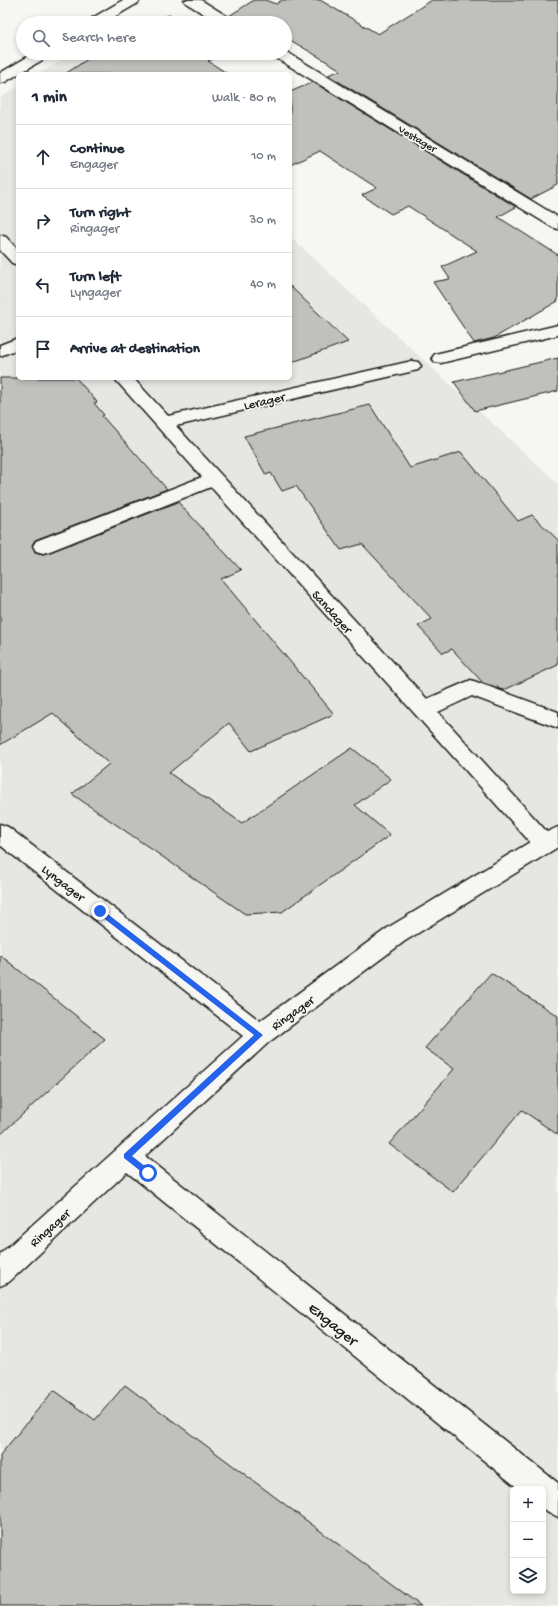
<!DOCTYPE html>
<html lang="en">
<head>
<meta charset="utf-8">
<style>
  :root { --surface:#fff; --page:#f2f2f3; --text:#1f2937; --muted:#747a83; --line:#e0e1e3 }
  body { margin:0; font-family:"Gochi Hand",sans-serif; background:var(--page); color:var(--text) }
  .controls { position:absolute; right:12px; bottom:12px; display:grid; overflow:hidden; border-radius:6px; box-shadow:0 2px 6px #0003 }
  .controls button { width:36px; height:36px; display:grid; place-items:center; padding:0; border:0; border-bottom:1px solid var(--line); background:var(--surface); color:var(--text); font:20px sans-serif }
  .stop { position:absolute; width:12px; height:12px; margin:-9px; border:3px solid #2563eb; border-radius:50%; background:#fff }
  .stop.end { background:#2563eb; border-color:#fff; box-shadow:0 1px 4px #0008 }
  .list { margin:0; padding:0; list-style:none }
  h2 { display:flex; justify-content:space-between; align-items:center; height:52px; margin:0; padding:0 16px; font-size:17px }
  h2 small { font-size:13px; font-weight:400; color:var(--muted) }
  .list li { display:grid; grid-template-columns:26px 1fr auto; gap:12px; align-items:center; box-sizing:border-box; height:64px; padding:0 16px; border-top:1px solid var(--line) }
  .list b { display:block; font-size:15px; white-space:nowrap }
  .list p { margin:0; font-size:13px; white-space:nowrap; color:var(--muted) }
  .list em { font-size:13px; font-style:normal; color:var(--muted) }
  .icon { flex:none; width:22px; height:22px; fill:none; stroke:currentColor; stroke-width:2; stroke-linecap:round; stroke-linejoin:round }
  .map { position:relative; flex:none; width:558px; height:1606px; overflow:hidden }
  .search { position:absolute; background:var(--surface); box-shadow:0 2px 6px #0003; left:16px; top:16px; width:276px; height:44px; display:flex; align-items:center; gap:10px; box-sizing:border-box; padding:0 14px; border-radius:22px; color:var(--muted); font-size:15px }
  .panel { position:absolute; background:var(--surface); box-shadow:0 2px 6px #0003; left:16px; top:72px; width:276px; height:308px; border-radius:6px }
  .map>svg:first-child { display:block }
  .built { fill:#e6e6e2; fill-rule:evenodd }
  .building { fill:#c0c0bd; stroke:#1c1c1c }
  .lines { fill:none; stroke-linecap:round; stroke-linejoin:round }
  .minor-casing { stroke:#1c1c1c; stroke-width:3 }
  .minor { fill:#f6f6f2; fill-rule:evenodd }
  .route { fill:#2563eb }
  .labels { text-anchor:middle; stroke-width:3.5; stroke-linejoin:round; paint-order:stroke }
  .far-street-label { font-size:11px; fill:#1c1c1c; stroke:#f6f6f2 }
  .street-label { font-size:13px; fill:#1c1c1c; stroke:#f6f6f2 }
  .near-street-label { font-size:16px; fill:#1c1c1c; stroke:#f6f6f2 }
</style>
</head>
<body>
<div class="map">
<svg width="558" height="1606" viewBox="0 0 558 1606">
  <rect width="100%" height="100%" fill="#f6f6f2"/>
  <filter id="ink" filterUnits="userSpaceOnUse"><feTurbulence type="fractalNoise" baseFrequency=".025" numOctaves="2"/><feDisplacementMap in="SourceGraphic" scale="8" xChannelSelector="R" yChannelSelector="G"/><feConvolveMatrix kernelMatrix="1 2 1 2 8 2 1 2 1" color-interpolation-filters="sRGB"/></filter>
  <g filter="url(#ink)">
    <!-- built -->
    <g class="built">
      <path d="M73,53H91L114,74H39Z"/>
      <path d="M18,87V378H290V237L558,484V1606H0V98ZM513,1489H543V1591H513Z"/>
    </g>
    <!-- building -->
    <g class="building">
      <path d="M254,0H265L276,4L282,0H320L378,34L432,0H558V185L531,199L328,75L341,70L285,37V23H236L229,16Z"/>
      <path d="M169,15L181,23H149Z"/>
      <path d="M97,53H228L208,61L228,74H65Z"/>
      <path d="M313,82L516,207L498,217L558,255V301L494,338L474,343L433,282L450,279L442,267L477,251L408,206L391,214L362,195L377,188L320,151L290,165V92Z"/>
      <path d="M290,286L348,342L290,363Z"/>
      <path d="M558,358V391L475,411L454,382Z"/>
      <path d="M0,378H76L97,402L94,403L104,415L102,416L167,489L35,540L32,545L35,552L43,554L50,552L178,502L241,570L221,579L334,714L251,751L229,723L169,773L242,823L352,748L391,779L355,805L390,835L282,912L245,914L72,794L109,764L53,713L0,745Z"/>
      <path d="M370,405L410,468L461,452L518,521L532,515L558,540V665L504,690L499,689L496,685L493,686L483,683L452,649L443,653L418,626L432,619L362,544L341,550L296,486L282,491L271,473L266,475L244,436Z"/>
      <path d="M0,955L105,1039L0,1135Z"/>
      <path d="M491,973L558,1016V1135L522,1110L453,1192L389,1144L454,1069L425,1048Z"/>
      <path d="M125,1385L421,1606H0V1455L54,1390L95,1420Z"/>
    </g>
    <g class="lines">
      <defs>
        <g id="minor">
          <path d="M123,0H140L138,3L104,23H87L89,20Z"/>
          <path d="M184,0H201L233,20L235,23H218L186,3Z"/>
          <path d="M285,51L558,217V229L552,227L273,56L271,53H285Z"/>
          <path d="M34,53H51L49,56L5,82L0,83V73Z"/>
          <path d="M0,235L6,237L18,250V265L12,263L0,250Z"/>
          <path d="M558,325V335L441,363L435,362L432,358L435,354Z"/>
          <path d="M18,338V349L0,356V345Z"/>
          <path d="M412,361L418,362L421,366L418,370L176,426L427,699L471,680L558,712V728L472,696L438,712L547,832L558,827V847L405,941L269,1042L145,1156L558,1483V1517L543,1509V1489H519L127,1172L9,1282L0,1286V1254L243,1036L0,845V824L8,827L260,1021L389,927L530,842L211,487L50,551L43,553L36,551L33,546L36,541L202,477L114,378H133L168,416Z"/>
        </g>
      </defs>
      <!-- minor casing -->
      <use href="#minor" class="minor-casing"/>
      <!-- minor -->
      <use href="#minor" class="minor"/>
    </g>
  </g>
  <!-- route -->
  <path class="route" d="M100,908L263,1035L132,1156L151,1171L152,1173L148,1177L124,1158V1154L254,1035L97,913V909Z"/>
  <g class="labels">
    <!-- far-street labels -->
    <g class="far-street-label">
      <text transform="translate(418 138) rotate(31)" y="4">Vestager</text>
    </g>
    <!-- street labels -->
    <g class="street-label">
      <text transform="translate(264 400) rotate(-13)" y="5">Lerager</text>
      <text transform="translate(333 611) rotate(48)" y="5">Sandager</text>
      <text transform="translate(64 882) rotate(38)" y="5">Lyngager</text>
      <text transform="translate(292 1012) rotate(-36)" y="5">Ringager</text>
      <text transform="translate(49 1227) rotate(-42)" y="5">Ringager</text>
    </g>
    <!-- near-street labels -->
    <g class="near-street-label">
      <text transform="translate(334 1323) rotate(39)" y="6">Engager</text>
    </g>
  </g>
</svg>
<div class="controls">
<button>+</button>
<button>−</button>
<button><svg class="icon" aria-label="layers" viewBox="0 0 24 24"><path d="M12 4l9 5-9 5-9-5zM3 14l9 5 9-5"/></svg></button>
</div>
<div class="stop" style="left:148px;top:1173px"></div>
<div class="stop end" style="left:100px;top:911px"></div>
<div class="search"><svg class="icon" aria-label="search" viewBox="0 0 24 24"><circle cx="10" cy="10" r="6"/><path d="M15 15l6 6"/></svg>Search here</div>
<section class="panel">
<h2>1 min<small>Walk · 80 m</small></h2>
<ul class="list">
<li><svg class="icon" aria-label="ahead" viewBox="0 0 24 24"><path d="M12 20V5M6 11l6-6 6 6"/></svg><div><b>Continue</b><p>Engager</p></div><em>10 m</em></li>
<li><svg class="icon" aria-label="right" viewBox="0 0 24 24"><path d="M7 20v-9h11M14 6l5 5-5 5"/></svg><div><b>Turn right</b><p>Ringager</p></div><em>30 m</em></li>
<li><svg class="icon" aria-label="left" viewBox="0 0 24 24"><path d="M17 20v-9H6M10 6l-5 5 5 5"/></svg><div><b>Turn left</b><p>Lyngager</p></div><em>40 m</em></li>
<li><svg class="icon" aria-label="arrive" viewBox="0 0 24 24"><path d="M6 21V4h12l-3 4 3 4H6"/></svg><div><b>Arrive at destination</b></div></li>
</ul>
</section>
</div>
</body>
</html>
